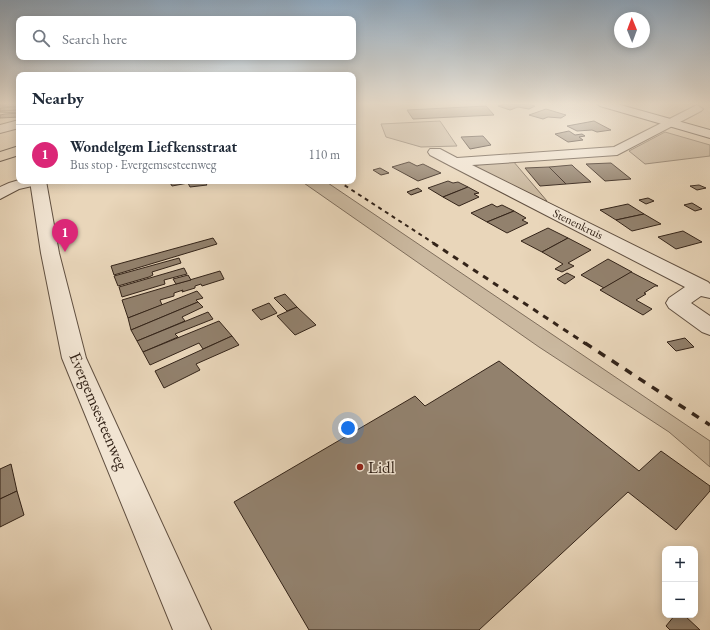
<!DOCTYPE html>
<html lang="en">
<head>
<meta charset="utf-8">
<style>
  :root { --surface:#fff; --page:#f6f6f7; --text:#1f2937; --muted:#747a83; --line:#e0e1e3; --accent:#db2777 }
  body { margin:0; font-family:"EB Garamond",serif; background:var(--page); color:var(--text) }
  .controls { position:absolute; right:12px; bottom:12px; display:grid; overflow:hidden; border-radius:8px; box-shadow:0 2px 10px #0003 }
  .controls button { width:36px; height:36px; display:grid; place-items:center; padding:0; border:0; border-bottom:1px solid var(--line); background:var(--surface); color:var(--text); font:20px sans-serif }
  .compass { position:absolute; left:614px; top:12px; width:36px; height:36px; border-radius:50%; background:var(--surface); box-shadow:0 2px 10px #0003; rotate:359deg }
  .you { position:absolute; left:348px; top:428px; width:14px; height:14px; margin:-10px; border:3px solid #fff; border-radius:50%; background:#1a73e8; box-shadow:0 0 0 6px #1a73e833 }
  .badge { display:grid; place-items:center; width:26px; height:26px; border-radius:50%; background:var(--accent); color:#fff; font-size:13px; font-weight:700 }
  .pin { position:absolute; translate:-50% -33px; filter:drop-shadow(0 1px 2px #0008) }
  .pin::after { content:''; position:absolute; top:21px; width:14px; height:12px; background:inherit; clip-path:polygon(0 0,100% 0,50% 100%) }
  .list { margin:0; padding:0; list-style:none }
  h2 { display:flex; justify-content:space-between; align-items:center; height:52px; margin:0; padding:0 16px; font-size:17px }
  h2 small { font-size:13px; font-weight:400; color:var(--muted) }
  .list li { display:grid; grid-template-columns:26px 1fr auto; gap:12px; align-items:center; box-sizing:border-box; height:60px; padding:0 16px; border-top:1px solid var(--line) }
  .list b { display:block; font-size:15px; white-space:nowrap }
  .list p { margin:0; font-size:13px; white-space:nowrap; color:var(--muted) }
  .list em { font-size:13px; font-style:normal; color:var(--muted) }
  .icon { flex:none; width:22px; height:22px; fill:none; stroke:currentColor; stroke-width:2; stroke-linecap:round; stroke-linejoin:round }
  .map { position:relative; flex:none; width:710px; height:630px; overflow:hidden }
  .search { position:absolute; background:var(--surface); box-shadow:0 2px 10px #0003; left:16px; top:16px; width:340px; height:44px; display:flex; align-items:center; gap:10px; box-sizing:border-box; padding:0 14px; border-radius:8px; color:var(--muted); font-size:15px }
  .panel { position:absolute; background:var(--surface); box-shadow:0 2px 10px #0003; left:16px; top:72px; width:340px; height:112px; border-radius:8px }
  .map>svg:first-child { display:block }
  .green { fill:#cab89f; stroke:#7f6e5c }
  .building { fill:#92816d; stroke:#342419 }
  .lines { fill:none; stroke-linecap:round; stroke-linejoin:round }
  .minor-casing { stroke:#615041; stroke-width:2 }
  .tertiary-casing { stroke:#615041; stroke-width:2 }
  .secondary-casing { stroke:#342419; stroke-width:2 }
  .trunk-casing { stroke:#342419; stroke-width:2 }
  .minor { fill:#f1e4d2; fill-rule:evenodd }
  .tertiary { fill:#f1e4d2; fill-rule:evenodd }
  .secondary { fill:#f1e4d2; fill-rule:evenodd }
  .trunk { fill:#e9d6ba; fill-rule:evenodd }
  .rail-far2 { stroke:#342419; stroke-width:2; stroke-dasharray:4 4; stroke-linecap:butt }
  .rail-far1 { stroke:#342419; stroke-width:3; stroke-dasharray:6 6; stroke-linecap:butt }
  .rail { stroke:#342419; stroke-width:3.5; stroke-dasharray:8 8; stroke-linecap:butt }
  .poi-dot { fill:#8f2418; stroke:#f1e4d2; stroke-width:1.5 }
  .labels { text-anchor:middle; stroke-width:3; stroke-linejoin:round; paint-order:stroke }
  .far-street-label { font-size:12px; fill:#342419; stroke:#f1e4d2 }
  .near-street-label { font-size:17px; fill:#342419; stroke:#f1e4d2 }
  .near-poi-label { font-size:17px; fill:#342419; stroke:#f1e4d2; text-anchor:start }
</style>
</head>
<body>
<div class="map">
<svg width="710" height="630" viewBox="0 0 710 630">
  <rect width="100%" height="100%" fill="#e9d6ba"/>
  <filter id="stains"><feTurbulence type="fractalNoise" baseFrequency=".005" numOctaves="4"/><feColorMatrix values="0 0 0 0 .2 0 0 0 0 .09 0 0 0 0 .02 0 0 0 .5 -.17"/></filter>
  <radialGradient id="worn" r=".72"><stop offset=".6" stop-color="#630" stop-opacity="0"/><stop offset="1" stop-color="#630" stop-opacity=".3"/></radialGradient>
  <!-- green -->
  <g class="green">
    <path d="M440,121L457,146L421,147L386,137L381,124Z"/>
    <path d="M665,132L710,145V156L645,164L629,151Z"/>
    <path d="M513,161L547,201H541L472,167L487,162Z"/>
    <path d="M301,181H325L710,441V467L669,432L539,347Z"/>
  </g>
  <!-- building -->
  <g class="building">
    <path d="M0,104H19V107L0,106Z"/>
    <path d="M505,104H528L535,106L529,109L518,107L510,110L498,106Z"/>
    <path d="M486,106L494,115L413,119L407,110Z"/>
    <path d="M14,107H19V110L0,111V108Z"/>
    <path d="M546,109L566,115L561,118L548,117L543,119L529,115Z"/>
    <path d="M19,110V113L0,112V111Z"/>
    <path d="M19,113V117L0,118V115L5,114Z"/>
    <path d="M594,121L611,130L597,132L592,130L577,131L567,126Z"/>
    <path d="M569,131L575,135L582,134L585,136L579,137L583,140L568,142L555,134Z"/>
    <path d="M483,136L491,145L470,149L461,137Z"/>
    <path d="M409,162L417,166L423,164L441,173L418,181L392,167Z"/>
    <path d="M611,163L631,179L605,181L586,164Z"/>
    <path d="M572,165L575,168L591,182L566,184L549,167Z"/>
    <path d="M549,167L566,184L540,186L525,168Z"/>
    <path d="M380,168L389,173L381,175L373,170Z"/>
    <path d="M169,181H187L188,183L172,186Z"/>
    <path d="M187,181H204L207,185L190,187Z"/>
    <path d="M233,181H266L235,183Z"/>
    <path d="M448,181L453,183L458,182L468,187L443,197L428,188Z"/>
    <path d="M699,185L706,188L697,190L690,186Z"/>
    <path d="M468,187L479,193L474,194L479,197L459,206L443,197Z"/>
    <path d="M418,188L422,191L411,195L407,192Z"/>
    <path d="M648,198L654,201L646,204L639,200Z"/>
    <path d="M692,203L702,209L695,211L684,205Z"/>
    <path d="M492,204L497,207L502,205L514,211L487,222L471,213Z"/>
    <path d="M628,204L644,214L616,220L600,210Z"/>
    <path d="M514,211L526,218L522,220L528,223L507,233L487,222Z"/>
    <path d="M644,214L661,224L632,231L616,220Z"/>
    <path d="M548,228L568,238L542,252L521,241Z"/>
    <path d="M683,231L702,242L676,249L658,237Z"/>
    <path d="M213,238L217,244L114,275L111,266Z"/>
    <path d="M568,238L591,250L568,263L574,266L562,272L555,269L563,264L542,252Z"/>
    <path d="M179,258L181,263L152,272L153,275L149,277L118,286L114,276Z"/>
    <path d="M608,259L632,272L604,288L581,275Z"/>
    <path d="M184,268L187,274L164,280L165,284L122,297L119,287Z"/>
    <path d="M220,271L224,279L202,286L201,284L195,286V288L182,292L183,290L174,293V296L160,300L162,305L128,318L122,300Z"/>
    <path d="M631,272L658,286H655L644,293L646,294L636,300L652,309L643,315L600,290Z"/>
    <path d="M567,273L575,277L565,284L557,279Z"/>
    <path d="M188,275L191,280L176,284L173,279Z"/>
    <path d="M197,291L203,298L196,300L198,302L131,330L128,318Z"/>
    <path d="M285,294L297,307L287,311L274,298Z"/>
    <path d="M198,302L203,307L182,317L185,321L137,341L131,330Z"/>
    <path d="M269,303L277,313L261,320L252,310Z"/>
    <path d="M297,307L316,325L295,335L277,316Z"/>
    <path d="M208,312L213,319L175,334L178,337L143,352L137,341Z"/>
    <path d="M219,321L232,336L203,349L199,343L150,365L143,352Z"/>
    <path d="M232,336L239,345L196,364L200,370L164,388L155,371Z"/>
    <path d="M685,338L694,347L676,351L667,342Z"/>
    <path d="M499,361L639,471L661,451L710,486V491L676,530L628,492L479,630H309L234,502L415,396L425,406Z"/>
    <path d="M11,464L17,491L0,499V469Z"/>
    <path d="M17,491L24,515L0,527V499Z"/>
    <path d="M675,615H684L700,630H670L666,626Z"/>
  </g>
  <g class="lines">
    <defs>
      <g id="minor">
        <path d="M697,105L703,109L701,111L617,155L472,165L708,282L710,284V298L701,296L691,303L710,316V335L702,332L669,308L666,303L669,298L685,287L449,165L430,155L428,152L430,149H440L457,158L614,147Z"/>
        <path d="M19,120V128L0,133V125Z"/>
        <path d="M19,180L44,181L41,184L19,189L0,199V187L9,183Z"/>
      </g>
      <path id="tertiary" d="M30,181H46L59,253L86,358L211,630H173L62,358L41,253Z"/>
      <path id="secondary" d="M598,104H617L710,130V138L600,106Z"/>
      <path id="trunk" d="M19,146V155L0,161V152Z"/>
    </defs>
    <!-- minor casing -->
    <use href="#minor" class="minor-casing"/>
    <!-- tertiary casing -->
    <use href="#tertiary" class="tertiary-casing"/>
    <!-- secondary casing -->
    <use href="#secondary" class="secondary-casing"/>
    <!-- trunk casing -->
    <use href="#trunk" class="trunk-casing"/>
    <!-- minor -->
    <use href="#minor" class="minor"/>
    <!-- tertiary -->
    <use href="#tertiary" class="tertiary"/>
    <!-- secondary -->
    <use href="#secondary" class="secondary"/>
    <!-- trunk -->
    <use href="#trunk" class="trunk"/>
    <!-- rail-far2 -->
    <path class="rail-far2" d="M338,181L435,244"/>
    <!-- rail-far1 -->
    <path class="rail-far1" d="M433,243L586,344"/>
    <!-- rail -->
    <path class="rail" d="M585,343L710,425"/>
  </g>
  <!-- sky -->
  <linearGradient id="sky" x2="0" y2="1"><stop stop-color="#8fa9c0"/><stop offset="0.54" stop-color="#f5ede0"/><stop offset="1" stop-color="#f5ede0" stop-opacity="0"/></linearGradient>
  <rect width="710" height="192" fill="url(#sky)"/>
  <!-- markers -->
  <circle class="poi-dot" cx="360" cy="467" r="4"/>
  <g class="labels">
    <!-- far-street labels -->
    <g class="far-street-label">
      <text transform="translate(578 224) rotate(26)" y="4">Stenenkruis</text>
    </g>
    <!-- near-street labels -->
    <g class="near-street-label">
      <text transform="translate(99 411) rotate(67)" y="6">Evergemsesteenweg</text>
    </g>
    <!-- near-poi labels -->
    <g class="near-poi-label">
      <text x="368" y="473">Lidl</text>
    </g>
  </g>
  <rect width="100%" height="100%" filter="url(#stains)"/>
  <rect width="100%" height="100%" fill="url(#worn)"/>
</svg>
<div class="controls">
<button>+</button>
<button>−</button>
</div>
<svg class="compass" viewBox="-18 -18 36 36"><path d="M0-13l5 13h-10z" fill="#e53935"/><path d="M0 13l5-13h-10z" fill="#747a83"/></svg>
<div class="you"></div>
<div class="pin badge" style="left:65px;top:252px">1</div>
<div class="search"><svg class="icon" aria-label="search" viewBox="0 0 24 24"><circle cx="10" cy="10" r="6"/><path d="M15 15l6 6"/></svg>Search here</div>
<section class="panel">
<h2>Nearby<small></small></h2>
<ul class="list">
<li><span class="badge">1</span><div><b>Wondelgem Liefkensstraat</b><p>Bus stop · Evergemsesteenweg</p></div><em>110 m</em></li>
</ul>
</section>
</div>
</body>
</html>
